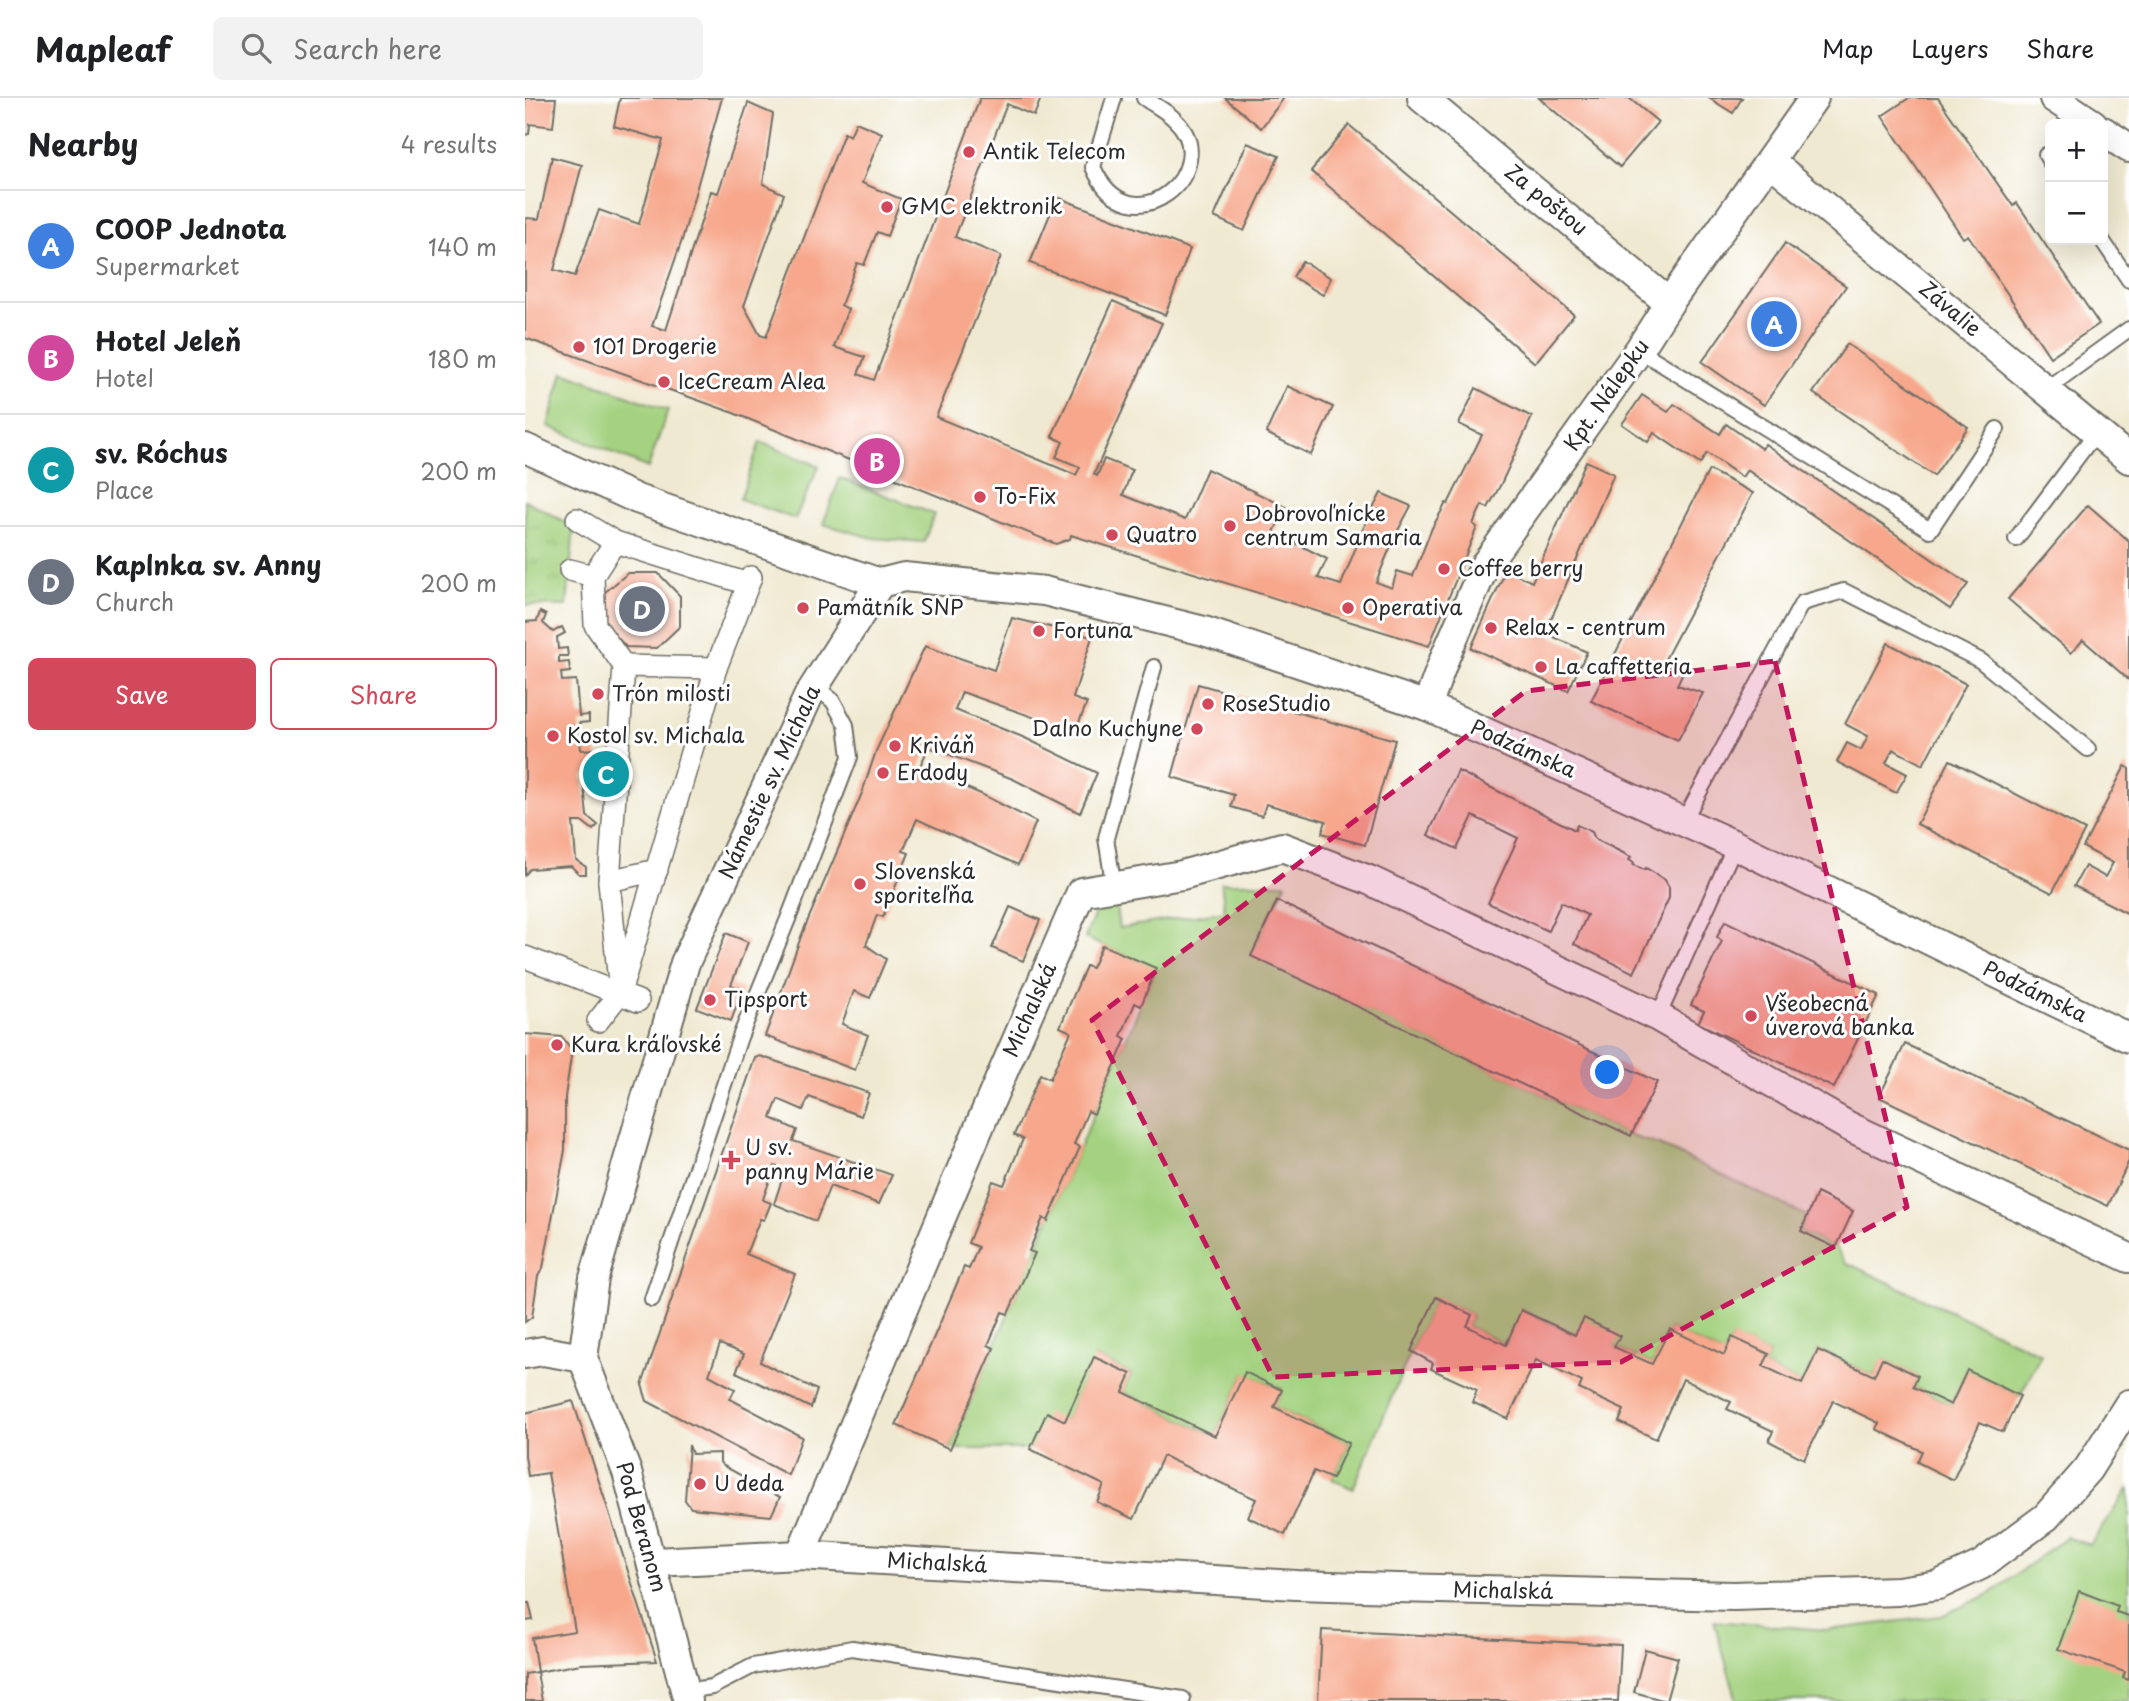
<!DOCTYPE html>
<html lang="en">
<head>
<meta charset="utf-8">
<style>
  :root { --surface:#fff; --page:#f2f2f2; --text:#202124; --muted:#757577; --line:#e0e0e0; --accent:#d1495b }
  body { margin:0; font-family:"Playpen Sans",sans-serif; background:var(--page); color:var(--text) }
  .controls { position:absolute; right:21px; top:21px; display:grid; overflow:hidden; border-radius:10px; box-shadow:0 7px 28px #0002 }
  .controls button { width:63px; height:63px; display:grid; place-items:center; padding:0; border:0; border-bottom:2px solid var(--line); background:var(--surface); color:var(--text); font:35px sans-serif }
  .you { position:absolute; left:1083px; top:975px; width:24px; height:24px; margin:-18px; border:5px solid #fff; border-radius:50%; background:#1a73e8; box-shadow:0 0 0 10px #1a73e833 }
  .badge { display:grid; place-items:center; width:46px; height:46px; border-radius:50%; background:var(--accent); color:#fff; font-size:23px; font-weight:700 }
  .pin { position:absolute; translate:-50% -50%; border:4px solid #fff; box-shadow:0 2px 7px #0006 }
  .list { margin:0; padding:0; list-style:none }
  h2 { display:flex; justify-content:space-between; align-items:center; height:91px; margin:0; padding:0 28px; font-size:30px }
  h2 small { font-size:23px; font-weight:400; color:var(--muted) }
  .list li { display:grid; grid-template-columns:46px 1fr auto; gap:21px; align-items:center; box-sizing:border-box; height:112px; padding:0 28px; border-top:2px solid var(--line) }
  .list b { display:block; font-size:26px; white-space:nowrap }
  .list p { margin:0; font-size:23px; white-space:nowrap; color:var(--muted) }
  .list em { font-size:23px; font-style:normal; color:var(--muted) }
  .actions { display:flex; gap:14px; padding:21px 28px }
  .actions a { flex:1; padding:16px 0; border:2px solid var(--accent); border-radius:10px; text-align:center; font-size:24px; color:var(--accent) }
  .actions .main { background:var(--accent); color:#fff }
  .icon { flex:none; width:38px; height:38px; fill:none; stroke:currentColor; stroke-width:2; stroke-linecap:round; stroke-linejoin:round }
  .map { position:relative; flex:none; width:1604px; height:1603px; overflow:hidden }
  header { display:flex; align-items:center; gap:42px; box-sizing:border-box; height:98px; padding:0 35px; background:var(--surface); border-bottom:2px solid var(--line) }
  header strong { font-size:33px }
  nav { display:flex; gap:38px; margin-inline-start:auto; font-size:24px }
  .search { width:490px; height:63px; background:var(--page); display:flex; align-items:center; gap:18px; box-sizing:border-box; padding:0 24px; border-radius:10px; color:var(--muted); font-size:26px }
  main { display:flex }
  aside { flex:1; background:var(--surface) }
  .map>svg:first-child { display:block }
  .green { fill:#a4d280; stroke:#687e56; stroke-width:2 }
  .park { fill:url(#park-tufts); stroke:#687e56; stroke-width:2 }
  .building { fill:#f7a88c }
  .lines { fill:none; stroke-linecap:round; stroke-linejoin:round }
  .service-casing { stroke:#706e65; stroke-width:18 }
  .pedestrian-casing { stroke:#706e65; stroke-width:24 }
  .minor-casing { stroke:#706e65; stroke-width:32 }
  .service { stroke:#fff; stroke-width:14 }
  .pedestrian { stroke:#fff; stroke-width:21 }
  .minor { stroke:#fff; stroke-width:28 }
  .marked { fill:#c2185b; fill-opacity:0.2; stroke:#c2185b; stroke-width:5; stroke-dasharray:14 9; stroke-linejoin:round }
  .poi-dot { fill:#d1495b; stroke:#fff; stroke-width:2.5 }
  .labels { text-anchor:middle; stroke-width:6; stroke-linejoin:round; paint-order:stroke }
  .poi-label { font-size:21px; fill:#2b2b2b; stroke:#fff; text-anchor:start }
  .street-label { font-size:21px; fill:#2b2b2b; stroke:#fff }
</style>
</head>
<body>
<header>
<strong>Mapleaf</strong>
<div class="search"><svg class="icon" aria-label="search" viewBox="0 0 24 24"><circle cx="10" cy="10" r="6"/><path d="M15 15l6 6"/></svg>Search here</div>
<nav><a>Map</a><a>Layers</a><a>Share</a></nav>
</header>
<main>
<aside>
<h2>Nearby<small>4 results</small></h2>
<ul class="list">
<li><span class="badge" style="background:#3f7fe0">A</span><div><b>COOP Jednota</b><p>Supermarket</p></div><em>140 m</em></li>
<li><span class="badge" style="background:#d1479c">B</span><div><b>Hotel Jeleň</b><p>Hotel</p></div><em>180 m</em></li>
<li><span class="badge" style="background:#0f9aa8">C</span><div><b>sv. Róchus</b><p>Place</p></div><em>200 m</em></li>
<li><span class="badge" style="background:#6b7280">D</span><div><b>Kaplnka sv. Anny</b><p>Church</p></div><em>200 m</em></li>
</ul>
<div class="actions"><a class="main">Save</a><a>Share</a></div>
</aside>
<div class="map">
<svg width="1604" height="1603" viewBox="0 0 1604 1603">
  <defs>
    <pattern id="park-tufts" width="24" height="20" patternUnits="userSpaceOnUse" patternTransform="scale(1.75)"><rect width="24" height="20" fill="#a4d280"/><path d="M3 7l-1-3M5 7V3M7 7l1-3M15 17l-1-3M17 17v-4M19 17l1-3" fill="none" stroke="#8db46f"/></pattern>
  </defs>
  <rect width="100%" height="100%" fill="#fff"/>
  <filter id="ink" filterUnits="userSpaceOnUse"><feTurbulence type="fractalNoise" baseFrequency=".0143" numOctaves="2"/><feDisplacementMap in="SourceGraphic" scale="14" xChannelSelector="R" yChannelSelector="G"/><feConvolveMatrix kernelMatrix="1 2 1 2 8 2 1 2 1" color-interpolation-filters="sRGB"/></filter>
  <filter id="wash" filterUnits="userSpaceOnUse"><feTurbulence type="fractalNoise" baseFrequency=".00686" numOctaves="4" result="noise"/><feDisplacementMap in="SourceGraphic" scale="28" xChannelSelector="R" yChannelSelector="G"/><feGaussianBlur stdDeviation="1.57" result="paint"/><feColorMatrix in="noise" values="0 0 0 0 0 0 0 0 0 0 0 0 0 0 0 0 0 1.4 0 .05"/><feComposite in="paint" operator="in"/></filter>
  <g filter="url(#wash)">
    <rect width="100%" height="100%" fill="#f0e9d1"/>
    <!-- green -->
    <g class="green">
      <path d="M38,274L143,312L123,370L23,328Z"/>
      <path d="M235,344L294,368L270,421L215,401Z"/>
      <path d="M315,380L409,416L399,444L348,440L298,426Z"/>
      <path d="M696,785H761L727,857L1106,1038L1134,1047L1282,1118L1276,1133L1311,1150L1320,1164L1516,1256L1495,1298L1442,1273L1426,1307L1388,1289L1392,1278L1358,1261L1349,1278L1293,1252L1277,1286L1238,1268L1244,1256L1207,1240L1199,1257L1145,1231L1127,1266L1089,1249L1059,1221L1050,1237L997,1212L981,1247L942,1228L947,1217L911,1200L886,1253L828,1391L807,1381L824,1345L749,1309L757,1291L720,1275L690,1338L598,1294L606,1276L570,1259L540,1323L505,1351H425L631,871L560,840L574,805L590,802L594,830L700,813Z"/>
      <path d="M1604,1390V1603H1212L1189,1523L1302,1532L1416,1518L1465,1496L1541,1439L1565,1447Z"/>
    </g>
    <!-- park -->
    <path class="park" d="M0,402L49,429L42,508L0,507Z"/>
    <g id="blocks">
      <!-- building -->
      <g class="building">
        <path d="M0,0H31L28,29L5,26L4,36L0,37Z"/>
        <path d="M95,0H197L157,142L127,228L141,232L186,93L193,95L223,5L248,16L238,86L259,96L219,208L235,237L241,239L319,35L325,38L331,24L357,35L337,85L376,101L362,138L352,134L339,167L332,165L316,207L323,211L309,249L340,259L333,276L349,282L455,0H516L509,18L482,6L430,139L476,158L411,319L551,377L555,369L531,359L538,344L527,338L588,203L637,225L569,376L572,378L579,361L607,372L598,397L660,422L682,371L761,409L749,434L802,461L793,480L816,487L841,424L856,395L886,408L870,438L851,484L867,490L872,473L888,478L907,430L921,405L923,406L957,337L934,326L951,290L1007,319L976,386L963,410L957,407L948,426L952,429L904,548L546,437L545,441L531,446L206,314L0,240V125L1,120L14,121L27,59L57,67L29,172L50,178L74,112L114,126L138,42L89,28Z"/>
        <path d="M700,0H759L736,30Z"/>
        <path d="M1014,0H1104L1133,24L1095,69Z"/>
        <path d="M1184,0H1217L1208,15Z"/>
        <path d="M1384,0H1413L1488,108L1492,105L1574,226L1525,259L1443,137L1438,140L1357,18Z"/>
        <path d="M824,27L1049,217L1010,265L786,73Z"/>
        <path d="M722,45L754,58L719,133L689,119Z"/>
        <path d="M532,99L665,151L640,217L505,165Z"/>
        <path d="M1260,145L1321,188L1239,307L1177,264Z"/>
        <path d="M777,163L806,180L798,197L768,179Z"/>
        <path d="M1322,246L1443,329L1409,378L1288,295Z"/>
        <path d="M762,288L808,309L786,357L741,335Z"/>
        <path d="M1117,297L1143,314L1149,306L1195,336L1201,326L1237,351L1240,346L1443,486L1425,511L1222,372L1217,379L1182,355L1175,366L1129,335L1123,344L1097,326Z"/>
        <path d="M1061,363L1089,376L1020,535L1062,554L1043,593L946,550L981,472L1007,484Z"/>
        <path d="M1184,372L1228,395L1138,565L1158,574L1152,587L1178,595L1153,642L1066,603Z"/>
        <path d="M1563,407L1604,443V582L1558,542L1546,555L1483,501Z"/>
        <path d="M103,475H133L155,498V528L132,550L101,549L79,525V495Z"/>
        <path d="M15,514L21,517L18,525L28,534L37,529L40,535L32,539L33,551L42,550L43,558H34V565L44,564L45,574L36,575L37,583L51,582L54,618L64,617V624L54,625L56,652L72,651L73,674L58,676L62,718L73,727L68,732L58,724H48L51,762L61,769V776H54L46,768L5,771L0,777V524L12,523Z"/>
        <path d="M487,520L567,539L548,600L562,605L550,634L437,594L430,612L500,640L572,675L555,715L488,681L404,649L394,670L456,696L511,724L493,767L392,721L378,753L384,755L358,819L352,817L341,847L361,861L345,900L329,893L317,926L343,937L330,972L240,938L277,836L337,695L351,653L400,548L469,572Z"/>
        <path d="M1363,545L1441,586L1398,667L1368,651L1361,665L1382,676L1371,695L1312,664L1322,645L1336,652L1343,638L1320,626Z"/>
        <path d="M673,586L870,642L840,747L797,735L801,723L741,706L737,718L706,709L709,697L647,679Z"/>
        <path d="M1425,662L1560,732L1527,795L1392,726Z"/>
        <path d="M1600,668L1604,670V816L1549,788L1560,768L1580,779L1588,765L1558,749Z"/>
        <path d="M933,673L1050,732L1052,727L1067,734L1070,741L1106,759L1104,762L1109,765L1108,767L1120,772L1121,770L1140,782L1144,789V800L1109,875L1049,846L1062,817L1036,804L1023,833L963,805L993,740L948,718L932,751L903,737Z"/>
        <path d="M752,803L1132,984L1106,1038L726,858Z"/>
        <path d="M485,809L515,822L498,863L467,850Z"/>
        <path d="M1200,823L1354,897L1309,990L1173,925L1179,913L1166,907L1197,843L1192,839Z"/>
        <path d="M201,835L223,844L206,887L218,891L206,923L172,910Z"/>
        <path d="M577,847L631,870L616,908L610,905L596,938L601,941L569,1016L563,1013L549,1046L555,1049L523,1123L518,1120L504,1153L510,1155L483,1216L477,1214L463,1247L469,1250L425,1351L371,1327L439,1169L444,1171L453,1149L443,1145L468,1083L479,1087L498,1041L489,1037L515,976L525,981L546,934L535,929L561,868L567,870Z"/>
        <path d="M0,936L37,939L47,952L40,999V1052L18,1170L13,1178L7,1219L0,1224Z"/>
        <path d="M1380,946L1604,1052V1063L1583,1108L1354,999Z"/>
        <path d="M235,958L344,995L336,1018L284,999L278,1012L253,1001L246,1020L272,1032L268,1043L367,1077L354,1106L305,1088L291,1123L249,1106L260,1072L250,1068L239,1098L238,1102L246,1105L239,1122L235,1121L221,1156L270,1176L235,1264L292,1292L286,1310L211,1274L219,1256L195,1246L184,1277L210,1291L205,1301L277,1339L263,1377L122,1303L117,1287L230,960Z"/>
        <path d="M1292,1095L1328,1113L1311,1150L1276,1133Z"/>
        <path d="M911,1199L947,1217L942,1228L981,1247L996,1212L1050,1237L1059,1220L1095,1238L1089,1249L1127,1266L1145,1231L1199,1257L1207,1239L1244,1256L1238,1268L1277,1286L1293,1252L1349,1278L1357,1260L1393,1278L1388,1289L1426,1307L1442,1272L1495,1298L1478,1334L1455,1324L1428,1382L1392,1364L1397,1353L1351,1331L1354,1325L1308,1303L1279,1361L1244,1343L1248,1333L1202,1311L1206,1304L1158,1281L1131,1341L1094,1324L1099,1312L1054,1291L1057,1284L1011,1262L983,1321L947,1304L952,1292L906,1271L908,1265L886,1253Z"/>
        <path d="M569,1259L606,1276L598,1294L690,1338L720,1274L757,1292L749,1309L824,1345L807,1381L789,1373L760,1437L723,1419L731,1401L638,1358L609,1421L572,1404L579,1387L505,1351L522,1314L540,1323Z"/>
        <path d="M48,1303L132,1563L56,1566L12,1574L7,1540L50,1533L23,1375L3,1378L0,1358V1315Z"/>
        <path d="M164,1347L167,1356L195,1355V1364L197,1367L255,1399L246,1418L166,1410L160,1402Z"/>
        <path d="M1554,1493L1593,1508L1591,1514L1604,1518V1582L1598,1580L1600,1574L1533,1551Z"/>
        <path d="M0,1505H4L8,1522L0,1523Z"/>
        <path d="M797,1532L1096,1547L1093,1603H793Z"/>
        <path d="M1120,1551L1153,1560L1141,1603L1109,1594Z"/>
        <path d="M12,1574L17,1603H0V1576Z"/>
      </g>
    </g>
  </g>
  <g filter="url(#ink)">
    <use href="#blocks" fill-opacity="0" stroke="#706e65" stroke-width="2"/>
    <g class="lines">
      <defs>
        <g id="service">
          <path d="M589,0L568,69C606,155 701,70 650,22C642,13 629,7 619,0"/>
          <path d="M1521,57L1525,64"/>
          <path d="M1577,142L1604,182"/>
          <path d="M1114,252L1405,432L1472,331"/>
          <path d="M1521,291L1604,231"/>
          <path d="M1491,441L1572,333"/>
          <path d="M1158,724L1277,505L1319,493L1456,563L1563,651"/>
          <path d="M589,790L581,740L629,569"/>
          <path d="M1133,919L1210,747"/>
          <path d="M127,1201L215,939L265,816L325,659L321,627L308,603L290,588"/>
          <path d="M161,1593L187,1589L228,1568L327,1550L658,1601"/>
        </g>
        <g id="pedestrian">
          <path d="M52,421L90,444L223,486"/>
          <path d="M90,444L68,478L70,527L99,568L84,783L95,895"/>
          <path d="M45,472L68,478"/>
          <path d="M99,568L191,570L226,479"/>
          <path d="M84,783L132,772"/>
          <path d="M0,859L113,903"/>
          <path d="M73,923L95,895L191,570"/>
        </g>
        <g id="minor">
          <path d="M897,0L1144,205"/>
          <path d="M1529,0L1568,26"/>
          <path d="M1578,33L1604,50"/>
          <path d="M1245,63L1604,361"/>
          <path d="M0,350L112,401L355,485"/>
          <path d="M355,485L379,479L519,493L679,533L902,608L1210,747L1604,940"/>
          <path d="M902,608L920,559L960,467L1114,252L1144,205L1289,0"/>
          <path d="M0,1256L18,1253L58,1260"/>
          <path d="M275,1457L455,1027L556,794L657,777L757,749L844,782L1133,919L1323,1028L1604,1160"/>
          <path d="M128,1464L275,1457L771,1487L872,1490L1209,1498L1373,1493L1413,1487L1456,1467L1521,1419L1563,1371L1604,1306"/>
          <path d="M163,1603L102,1374L58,1260L69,1180L160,865L284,597L355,485"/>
        </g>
      </defs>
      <!-- service casing -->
      <use href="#service" class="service-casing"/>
      <!-- pedestrian casing -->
      <use href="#pedestrian" class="pedestrian-casing"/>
      <!-- minor casing -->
      <use href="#minor" class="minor-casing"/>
      <!-- service -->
      <use href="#service" class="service"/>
      <!-- pedestrian -->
      <use href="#pedestrian" class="pedestrian"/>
      <!-- minor -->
      <use href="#minor" class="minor"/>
    </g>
  </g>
  <!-- marked area -->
  <path class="marked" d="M1250,563L1382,1109L1096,1264L748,1279L567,922L1001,593Z"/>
  <!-- markers -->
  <g class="poi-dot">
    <circle cx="444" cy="54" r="7"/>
    <circle cx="362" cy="109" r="7"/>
    <circle cx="54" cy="249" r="7"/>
    <circle cx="139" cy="284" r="7"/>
    <circle cx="455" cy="399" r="7"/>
    <circle cx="705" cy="428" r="7"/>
    <circle cx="587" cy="437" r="7"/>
    <circle cx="919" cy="471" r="7"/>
    <circle cx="278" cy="510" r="7"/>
    <circle cx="823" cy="510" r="7"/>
    <circle cx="966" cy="530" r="7"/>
    <circle cx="514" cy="533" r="7"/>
    <circle cx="1016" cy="569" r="7"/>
    <circle cx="73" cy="596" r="7"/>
    <circle cx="683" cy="606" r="7"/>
    <circle cx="672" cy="631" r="7"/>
    <circle cx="28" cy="638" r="7"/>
    <circle cx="370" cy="648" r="7"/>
    <circle cx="358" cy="675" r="7"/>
    <circle cx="335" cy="786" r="7"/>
    <circle cx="185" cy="902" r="7"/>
    <circle cx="1226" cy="918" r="7"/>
    <circle cx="32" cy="947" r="7"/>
    <path d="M202.5 1051.5h7v7h7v7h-7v7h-7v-7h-7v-7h7z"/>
    <circle cx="175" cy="1386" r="7"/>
  </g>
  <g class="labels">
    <!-- poi labels -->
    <g class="poi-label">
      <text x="458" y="61">Antik Telecom</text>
      <text x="376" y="116">GMC elektronik</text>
      <text x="68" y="256">101 Drogerie</text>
      <text x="153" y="291">IceCream Alea</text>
      <text x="469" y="406">To-Fix</text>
      <text x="719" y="423">Dobrovoľnícke<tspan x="719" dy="24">centrum Samaria</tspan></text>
      <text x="601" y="444">Quatro</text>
      <text x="933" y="478">Coffee berry</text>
      <text x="292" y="517">Pamätník SNP</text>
      <text x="837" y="517">Operativa</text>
      <text x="980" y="537">Relax - centrum</text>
      <text x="528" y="540">Fortuna</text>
      <text x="1030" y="576">La caffetteria</text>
      <text x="87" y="603">Trón milosti</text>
      <text x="697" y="613">RoseStudio</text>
      <text x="658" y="638" text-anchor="end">Dalno Kuchyne</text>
      <text x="42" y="645">Kostol sv. Michala</text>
      <text x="384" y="655">Kriváň</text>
      <text x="372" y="682">Erdody</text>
      <text x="349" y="781">Slovenská<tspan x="349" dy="24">sporiteľňa</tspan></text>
      <text x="199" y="909">Tipsport</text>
      <text x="1240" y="913">Všeobecná<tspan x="1240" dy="24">úverová banka</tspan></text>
      <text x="46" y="954">Kura kráľovské</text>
      <text x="220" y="1057">U sv.<tspan x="220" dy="24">panny Márie</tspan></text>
      <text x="189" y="1393">U deda</text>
    </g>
    <!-- street labels -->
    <g class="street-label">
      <text transform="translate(1021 102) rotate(39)" y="7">Za poštou</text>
      <text transform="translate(1425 211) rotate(40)" y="7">Závalie</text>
      <text transform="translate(1082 297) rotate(-55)" y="7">Kpt. Nálepku</text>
      <text transform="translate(998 651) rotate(24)" y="7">Podzámska</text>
      <text transform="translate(245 684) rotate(-65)" y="7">Námestie sv. Michala</text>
      <text transform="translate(1510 894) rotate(26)" y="7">Podzámska</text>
      <text transform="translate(505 912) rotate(-66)" y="7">Michalská</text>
      <text transform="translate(116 1429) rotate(74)" y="7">Pod Beranom</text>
      <text transform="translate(412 1465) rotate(3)" y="7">Michalská</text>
      <text transform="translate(978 1493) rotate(1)" y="7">Michalská</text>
    </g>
  </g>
</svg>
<div class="controls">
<button>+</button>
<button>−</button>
</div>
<div class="you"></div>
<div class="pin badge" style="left:1249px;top:226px;background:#3f7fe0">A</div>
<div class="pin badge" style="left:352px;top:363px;background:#d1479c">B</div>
<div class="pin badge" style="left:81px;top:676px;background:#0f9aa8">C</div>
<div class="pin badge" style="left:117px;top:511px;background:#6b7280">D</div>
</div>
</main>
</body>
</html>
